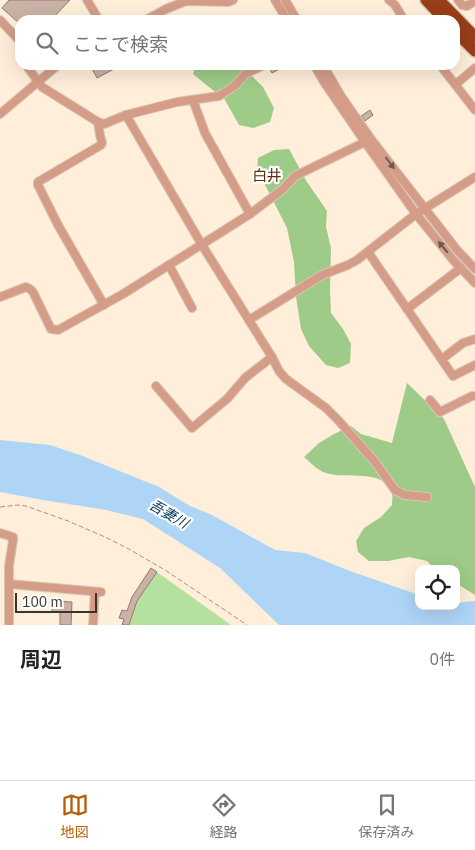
<!DOCTYPE html>
<html lang="ja">
<head>
<meta charset="utf-8">
<style>
  :root { --surface:#fff; --page:#f6f6f6; --text:#202124; --muted:#757577; --line:#e0e0e0; --accent:#b95d05 }
  body { margin:0; font-family:"IBM Plex Sans","Noto Sans JP",sans-serif; background:var(--page); color:var(--text) }
  .controls { position:absolute; right:15px; bottom:15px; display:grid; overflow:hidden; border-radius:10px; box-shadow:0 5px 20px #0002 }
  .controls button { width:45px; height:45px; display:grid; place-items:center; padding:0; border:0; border-bottom:1px solid var(--line); background:var(--surface); color:var(--text); font:25px sans-serif }
  .scale { position:absolute; left:15px; bottom:12px; width:82px; box-sizing:border-box; padding-left:5px; border:2px solid #3a342c; border-top:0; font-size:14px; line-height:18px; white-space:nowrap; color:#3a342c; -webkit-text-stroke:4px #fefefe; paint-order:stroke }
  .list { margin:0; padding:0; list-style:none }
  h2 { display:flex; justify-content:space-between; align-items:center; height:65px; margin:0; padding:0 20px; font-size:21px }
  h2 small { font-size:16px; font-weight:400; color:var(--muted) }
  .icon { flex:none; width:28px; height:28px; fill:none; stroke:currentColor; stroke-width:2; stroke-linecap:round; stroke-linejoin:round }
  .map { position:relative; flex:none; width:475px; height:625px; overflow:hidden }
  .search { position:absolute; background:var(--surface); box-shadow:0 5px 20px #0002; left:15px; right:15px; top:15px; height:55px; display:flex; align-items:center; gap:12px; box-sizing:border-box; padding:0 18px; border-radius:15px; color:var(--muted); font-size:19px }
  .sheet { height:155px; background:var(--surface) }
  nav { display:flex; justify-content:space-around; align-items:center; box-sizing:border-box; height:70px; border-top:1px solid var(--line); background:var(--surface); font-size:14px; color:var(--muted) }
  nav a { display:grid; justify-items:center; gap:2px }
  nav .on { color:var(--accent) }
  .map>svg:first-child { display:block }
  .green { fill:#b5e19e }
  .forest { fill:#9ecb87 }
  .water { fill:#aed4f6 }
  .lines { fill:none; stroke-linecap:round; stroke-linejoin:round }
  .stream { stroke:#aed4f6; stroke-width:2 }
  .building { fill:#cab2a6; stroke:#927b70 }
  .minor-casing { stroke:#d8c9b7; stroke-width:10 }
  .highway-casing { stroke:#d8c9b7; stroke-width:14 }
  .path { stroke:#a19587; stroke-width:1; stroke-dasharray:5 2.5; stroke-linecap:butt }
  .minor { stroke:#d59d88; stroke-width:8 }
  .highway { stroke:#983e18; stroke-width:11 }
  .oneway { fill:#70594c }
  .labels { text-anchor:middle; stroke-width:4.5; stroke-linejoin:round; paint-order:stroke }
  .water-label { font-size:14px; font-style:italic; fill:#05375b; stroke:#fefefe }
  .quarter-label { font-size:15px; fill:#5b2e0b; stroke:#fefefe }
</style>
</head>
<body>
<div class="map">
<svg width="475" height="625" viewBox="0 0 475 625">
  <rect width="100%" height="100%" fill="#ffeeda"/>
  <!-- green -->
  <path class="green" d="M157,572L231,625H129L137,601Z"/>
  <!-- forest -->
  <g class="forest">
    <path d="M196,65H241L263,87L274,108L270,122L253,128L239,125L225,100L193,74Z"/>
    <path d="M289,149L307,182L327,211L326,227L331,248L330,290L331,313L343,329L351,344L350,363L338,368L326,365L309,346L301,329L296,297L294,262L287,228L257,169L258,158L274,150Z"/>
    <path d="M407,383L444,419L475,487V595L456,583V569H435L427,561L409,557L388,561H369L358,552L356,541L364,528L381,517L392,505C392,502 393,497 392,494C384,467 346,480 326,473C317,470 311,463 304,457L319,443L334,434L351,426L361,434L392,443Z"/>
  </g>
  <!-- water -->
  <path class="water" d="M0,440L50,445L80,455L159,487L190,506L212,515L275,550L305,553L350,571L419,595V606H456V603L475,601V625H279L220,568L143,519L106,510L43,500L0,492Z"/>
  <g class="lines">
    <!-- stream -->
    <g class="stream">
      <path d="M280,0L292,20"/>
      <path d="M318,65L325,76"/>
      <path d="M386,164L418,209"/>
      <path d="M421,213L450,250L475,277"/>
    </g>
  </g>
  <!-- building -->
  <g class="building">
    <path d="M9,0H70L51,20H20V24L2,8Z"/>
    <path d="M90,65H111L114,69L97,78Z"/>
    <path d="M270,65H287L272,73L269,67Z"/>
    <path d="M370,110L373,115L365,121L361,116Z"/>
    <path d="M151,568L157,572L137,601L129,625H122L124,619L119,618L122,610L127,611L132,597Z"/>
    <path d="M53,601L72,602L71,625H60V612H52Z"/>
  </g>
  <g class="lines">
    <defs>
      <g id="minor">
        <path d="M87,0L99,20"/>
        <path d="M275,0L287,20"/>
        <path d="M285,0L297,20"/>
        <path d="M389,0L395,5L404,20"/>
        <path d="M458,0L462,5L467,6L475,1"/>
        <path d="M0,20L16,37L20,42"/>
        <path d="M146,20L166,9L186,1L228,2L233,0"/>
        <path d="M28,65L29,69L42,87L98,122L104,124L126,115L177,102L219,96L236,85L245,74L264,65"/>
        <path d="M314,65L326,85L365,142L416,214L454,261L475,283"/>
        <path d="M323,65L341,96L371,139L457,250L475,269"/>
        <path d="M440,65L475,110"/>
        <path d="M456,84L475,68"/>
        <path d="M193,100L205,133L250,214"/>
        <path d="M0,114L58,65"/>
        <path d="M126,115L202,245L272,357L279,371L286,379L326,408L338,420L375,462L395,490L405,495L427,497"/>
        <path d="M98,122L100,135L102,143L101,145L38,182V185L58,225L104,305"/>
        <path d="M368,252L453,376L475,365"/>
        <path d="M169,265L192,308"/>
        <path d="M0,297L26,287L30,289L33,292L51,329L58,330L123,294L250,214L283,189L295,176L365,142L371,139"/>
        <path d="M407,309L461,268"/>
        <path d="M249,320L322,275L348,265L357,260L416,214L475,177"/>
        <path d="M442,359L463,343L475,339"/>
        <path d="M156,386L192,428L227,399L245,378L272,357"/>
        <path d="M430,400L440,412L472,396H475"/>
        <path d="M0,533L13,537V540L9,566V625"/>
        <path d="M9,584L101,592"/>
        <path d="M93,625L95,592"/>
      </g>
      <g id="highway">
        <path d="M426,0L445,20"/>
        <path d="M439,0L475,37"/>
        <path d="M455,31L475,51"/>
      </g>
    </defs>
    <!-- minor casing -->
    <use href="#minor" class="minor-casing"/>
    <!-- highway casing -->
    <use href="#highway" class="highway-casing"/>
    <!-- path -->
    <path class="path" d="M0,507L18,505L26,506L68,521L105,537L127,548L165,570L247,625"/>
    <!-- minor -->
    <use href="#minor" class="minor"/>
    <!-- highway -->
    <use href="#highway" class="highway"/>
  </g>
  <!-- one-way arrows -->
  <defs><path id="oneway-solid" d="M-6-.8H1V-3.2L6.5 0L1 3.2V.8H-6Z" transform="scale(1.25)"/></defs>
  <g class="oneway">
    <use href="#oneway-solid" transform="translate(390 163) rotate(53)"/>
    <use href="#oneway-solid" transform="translate(443 247) rotate(-130)"/>
  </g>
  <g class="labels">
    <!-- water labels -->
    <g class="water-label">
      <text transform="translate(169 514) rotate(30)" y="5">吾妻川</text>
    </g>
    <!-- quarter labels -->
    <g class="quarter-label">
      <text x="267" y="181">白井</text>
    </g>
  </g>
</svg>
<div class="controls">
<button><svg class="icon" aria-label="locate" viewBox="0 0 24 24"><circle cx="12" cy="12" r="6"/><path d="M12 2v4M12 18v4M2 12h4M18 12h4"/></svg></button>
</div>
<div class="scale">100 m</div>
<div class="search"><svg class="icon" aria-label="search" viewBox="0 0 24 24"><circle cx="10" cy="10" r="6"/><path d="M15 15l6 6"/></svg>ここで検索</div>
</div>
<section class="sheet">
<h2>周辺<small>0件</small></h2>
<ul class="list">
</ul>
</section>
<nav>
<a class="on"><svg class="icon" aria-label="map" viewBox="0 0 24 24"><path d="M3 6l6-2 6 2 6-2v14l-6 2-6-2-6 2zM9 4v14M15 6v14"/></svg>地図</a>
<a><svg class="icon" aria-label="directions" viewBox="0 0 24 24"><path d="M12 3l9 9-9 9-9-9zM9 14v-3h6M13 9l2 2-2 2"/></svg>経路</a>
<a><svg class="icon" aria-label="saved" viewBox="0 0 24 24"><path d="M7 4h10v16l-5-4-5 4z"/></svg>保存済み</a>
</nav>
</body>
</html>
